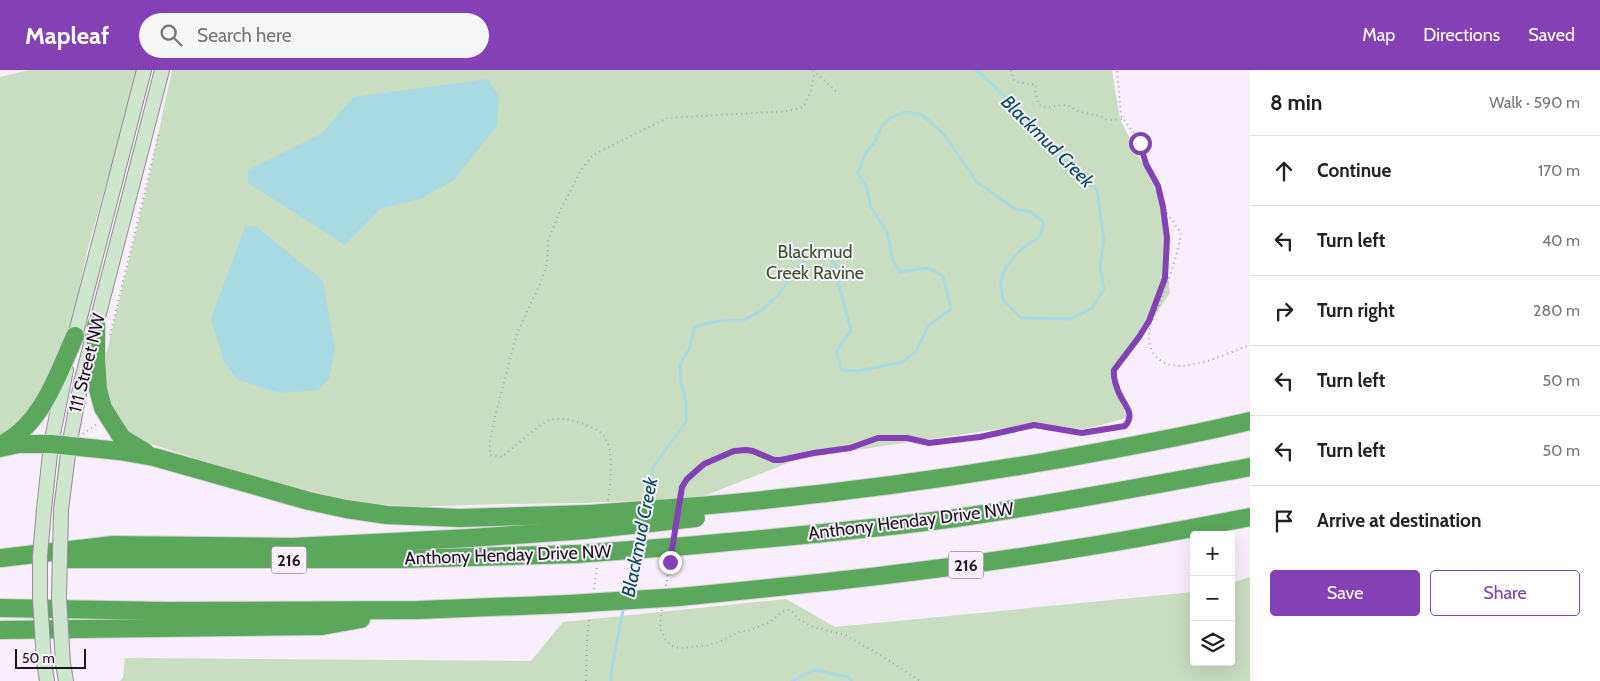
<!DOCTYPE html>
<html lang="en">
<head>
<meta charset="utf-8">
<style>
  :root { --surface:#fff; --page:#f6f6f6; --text:#222; --muted:#767676; --line:#e0e0e0; --accent:#8341b5 }
  body { margin:0; font-family:Cabin,sans-serif; background:var(--page); color:var(--text) }
  .controls { position:absolute; right:15px; bottom:15px; display:grid; overflow:hidden; border-radius:5px; box-shadow:0 5px 20px #0002 }
  .controls button { width:45px; height:45px; display:grid; place-items:center; padding:0; border:0; border-bottom:1px solid var(--line); background:var(--surface); color:var(--text); font:25px sans-serif }
  .scale { position:absolute; left:15px; bottom:12px; width:71px; box-sizing:border-box; padding-left:5px; border:2px solid #1a161b; border-top:0; font-size:14px; line-height:18px; white-space:nowrap; color:#1a161b; -webkit-text-stroke:4px #f8eefc; paint-order:stroke }
  .stop { position:absolute; width:15px; height:15px; margin:-11px; border:4px solid #8341b5; border-radius:50%; background:#fff }
  .stop.end { background:#8341b5; border-color:#fff; box-shadow:0 1px 5px #0008 }
  .list { margin:0; padding:0; list-style:none }
  h2 { display:flex; justify-content:space-between; align-items:center; height:65px; margin:0; padding:0 20px; font-size:21px }
  h2 small { font-size:16px; font-weight:400; color:var(--muted) }
  .list li { display:grid; grid-template-columns:32px 1fr auto; gap:15px; align-items:center; box-sizing:border-box; height:70px; padding:0 20px; border-top:1px solid var(--line) }
  .list b { display:block; font-size:19px; white-space:nowrap }
  .list em { font-size:16px; font-style:normal; color:var(--muted) }
  .actions { display:flex; gap:10px; padding:15px 20px }
  .actions a { flex:1; padding:11px 0; border:1px solid var(--accent); border-radius:5px; text-align:center; font-size:18px; color:var(--accent) }
  .actions .main { background:var(--accent); color:#fff }
  .icon { flex:none; width:28px; height:28px; fill:none; stroke:currentColor; stroke-width:2; stroke-linecap:round; stroke-linejoin:round }
  .map { position:relative; flex:none; width:1250px; height:611px; overflow:hidden }
  header { display:flex; align-items:center; gap:30px; box-sizing:border-box; height:70px; padding:0 25px; background:var(--accent); color:#fff }
  header strong { font-size:24px }
  nav { display:flex; gap:28px; margin-inline-start:auto; font-size:18px }
  .search { width:350px; height:45px; background:var(--page); display:flex; align-items:center; gap:12px; box-sizing:border-box; padding:0 18px; border-radius:28px; color:var(--muted); font-size:19px }
  main { display:flex }
  aside { flex:1; background:var(--surface) }
  .map>svg:first-child { display:block }
  .green { fill:#c9ddc1 }
  .water { fill:#a8dae3 }
  .lines { fill:none; stroke-linecap:round; stroke-linejoin:round }
  .stream { stroke:#a8dae3; stroke-width:3 }
  .secondary-casing { stroke:#958c98; stroke-width:16 }
  .motorway-casing { stroke:#d6d5d6; stroke-width:20 }
  .path { stroke:#a8a0ab; stroke-width:2; stroke-dasharray:1 4; stroke-linecap:butt }
  .secondary { stroke:#cee5ce; stroke-width:14 }
  .motorway { stroke:#5ba85d; stroke-width:18 }
  .secondary-bridge-casing { stroke:#958c98; stroke-width:16; stroke-linecap:butt }
  .motorway-bridge-casing { stroke:#d6d5d6; stroke-width:20; stroke-linecap:butt }
  .secondary-bridge { stroke:#cee5ce; stroke-width:14 }
  .motorway-bridge { stroke:#5ba85d; stroke-width:18 }
  .route { stroke:#8341b5; stroke-width:6 }
  .labels { text-anchor:middle; stroke-width:4; stroke-linejoin:round; paint-order:stroke }
  .shield { fill:#f8eefc; stroke:#5d575e; stroke-width:1 }
  .shield-label { font-size:16px; font-weight:bold; fill:#1a161b }
  .park-label { font-size:18px; fill:#375728; stroke:#f8eefc }
  .street-label { font-size:18px; fill:#1a161b; stroke:#f8eefc }
  .water-label { font-size:19px; font-style:italic; fill:#004b56; stroke:#f8eefc }
</style>
</head>
<body>
<header>
<strong>Mapleaf</strong>
<div class="search"><svg class="icon" aria-label="search" viewBox="0 0 24 24"><circle cx="10" cy="10" r="6"/><path d="M15 15l6 6"/></svg>Search here</div>
<nav><a>Map</a><a>Directions</a><a>Saved</a></nav>
</header>
<main>
<div class="map">
<svg width="1250" height="611" viewBox="0 0 1250 611">
  <rect width="100%" height="100%" fill="#f8eefc"/>
  <!-- green -->
  <g class="green">
    <path d="M29,0H138L88,178L69,264L59,288L24,353L0,367V7Z"/>
    <path d="M172,0H1112L1120,49L1160,129L1170,223L1112,308L1127,348L1085,359L1034,354L801,388L699,428L584,433L499,434L411,437L350,431L241,403L142,371L125,358L113,343L107,325L104,298L106,284L147,116Z"/>
    <path d="M1250,507V611H120L123,607L125,588L531,591L563,552L786,529L835,557L1194,522V592H1231V513Z"/>
  </g>
  <!-- water -->
  <g class="water">
    <path d="M487,9L499,25L497,56L454,110L420,129L381,138L345,175L248,113V100L321,64L354,27Z"/>
    <path d="M256,156L323,211L335,279L329,309L318,320L280,323L238,310L224,292L211,248L245,157Z"/>
  </g>
  <g class="lines">
    <!-- stream -->
    <g class="stream">
      <path d="M646,434L653,397L686,352V333L681,312L680,294L689,279L695,257L718,251L744,250L761,241L780,223L794,202L808,187L825,182L836,196L838,212L851,260L836,282L842,300L858,301L903,292L917,280L928,256L951,239L943,206L928,198L900,202L893,191L887,162L871,137L866,115L858,104L865,84L875,72L881,57L890,48L905,42L921,44L943,63L977,112L1015,139L1031,142L1043,152C1043,171 1035,168 1023,178C1015,185 1002,200 1001,211C1000,216 1002,224 1003,230L1021,248L1070,249L1092,238L1104,219L1100,197L1104,170L1097,119C1050,86 1020,35 976,0"/>
      <path d="M638,473L640,460"/>
      <path d="M627,524L635,486"/>
      <path d="M611,611V603L624,535"/>
      <path d="M792,611L816,600L848,607L852,611"/>
    </g>
    <defs>
      <g id="secondary">
        <path d="M73,274L144,0"/>
        <path d="M44,439L51,374L66,300"/>
        <path d="M61,440L69,376L81,313L162,0"/>
        <path d="M44,592L47,611"/>
        <path d="M63,593L66,611"/>
      </g>
      <g id="motorway">
        <path d="M96,255V289L98,319L103,338L122,368L145,382"/>
        <path d="M1,375C42,354 57,306 75,266"/>
        <path d="M0,378L19,374H51L119,381L154,387L309,431L346,439L387,445L460,448L589,444"/>
        <path d="M699,436C816,426 933,411 1049,391C1116,379 1184,367 1250,351"/>
        <path d="M685,476C775,468 866,460 956,448C1054,434 1152,415 1250,397"/>
        <path d="M1,488L113,475L293,477L470,468L585,460"/>
        <path d="M68,489H402L577,484"/>
        <path d="M679,527C813,514 946,500 1078,478C1136,469 1193,458 1250,447"/>
        <path d="M0,538L166,541L418,540L569,534"/>
        <path d="M0,560L322,556L361,549"/>
      </g>
    </defs>
    <!-- secondary casing -->
    <use href="#secondary" class="secondary-casing"/>
    <!-- motorway casing -->
    <use href="#motorway" class="motorway-casing"/>
    <!-- path -->
    <g class="path">
      <path d="M813,0L839,24"/>
      <path d="M1011,0L1013,9L1016,12L1036,15L1035,21L1039,35L1048,38L1054,36L1067,35L1080,42L1100,46L1108,50L1123,49"/>
      <path d="M1164,139L1181,163C1179,180 1169,209 1163,226C1158,238 1150,252 1149,265C1148,285 1162,296 1180,296C1204,295 1228,283 1250,275"/>
      <path d="M110,265L159,63"/>
      <path d="M83,364L97,354"/>
      <path d="M681,424L682,417L696,400L712,389L734,381L746,380L753,381L775,390H781L814,383L849,379L873,368L901,367L932,373L980,367L1034,355L1082,363L1125,356C1135,345 1126,337 1121,327C1117,320 1113,308 1114,300L1139,267L1153,243L1165,208L1167,168L1163,137L1158,116L1145,93L1143,82L1134,63L1121,46L1117,0"/>
      <path d="M608,430C611,414 614,379 604,366C598,359 589,356 581,353C572,350 560,347 550,350C543,351 510,380 502,387L490,385V371L496,343L517,263L541,212L547,193L548,171L560,141L581,100L593,85L667,48L788,41L803,37L811,21L815,2"/>
      <path d="M666,516L670,491"/>
      <path d="M594,519L597,496"/>
      <path d="M662,540L660,553L661,560L666,570L672,576L679,578L710,575L721,571L741,561H748L770,552L782,542L788,540L792,541L798,549L813,557L845,565L882,586L920,611"/>
      <path d="M586,611L587,568L590,546"/>
    </g>
    <!-- secondary -->
    <use href="#secondary" class="secondary"/>
    <!-- motorway -->
    <use href="#motorway" class="motorway"/>
    <defs>
      <g id="secondary-bridge">
        <path d="M44,439L40,486V529L44,592"/>
        <path d="M61,440L59,528L63,593"/>
      </g>
      <g id="motorway-bridge">
        <path d="M589,444L699,436"/>
        <path d="M585,460L696,448"/>
        <path d="M577,484L685,476"/>
        <path d="M569,534L679,527"/>
      </g>
    </defs>
    <!-- secondary-bridge casing -->
    <use href="#secondary-bridge" class="secondary-bridge-casing"/>
    <!-- motorway-bridge casing -->
    <use href="#motorway-bridge" class="motorway-bridge-casing"/>
    <!-- secondary-bridge -->
    <use href="#secondary-bridge" class="secondary-bridge"/>
    <!-- motorway-bridge -->
    <use href="#motorway-bridge" class="motorway-bridge"/>
  </g>
  <g class="lines">
    <!-- route -->
    <path class="route" d="M670,492L682,417L687,409L704,394L734,381L746,380L753,381L774,390H781L814,383L850,378L878,368H907L929,373L980,367L1034,355L1082,363L1125,356C1135,345 1126,337 1121,327C1117,320 1113,308 1114,300L1139,267L1149,251L1165,208L1167,168L1163,137L1158,116L1146,94L1140,73"/>
  </g>
  <g class="labels">
    <!-- shield labels -->
    <g class="shield">
      <rect x="271.5" y="476.5" width="35" height="27" rx="4"/>
      <rect x="948.5" y="481.5" width="35" height="27" rx="4"/>
    </g>
    <g class="shield-label">
      <text x="289" y="496">216</text>
      <text x="966" y="501">216</text>
    </g>
    <!-- park labels -->
    <g class="park-label">
      <text x="815" y="188">Blackmud<tspan x="815" dy="21">Creek Ravine</tspan></text>
    </g>
    <!-- street labels -->
    <g class="street-label">
      <text transform="translate(87 293) rotate(-76)" y="6">111 Street NW</text>
      <text transform="translate(911 451) rotate(-7)" y="6">Anthony Henday Drive NW</text>
      <text transform="translate(508 485) rotate(-2)" y="6">Anthony Henday Drive NW</text>
    </g>
    <!-- water labels -->
    <g class="water-label">
      <text transform="translate(1048 71) rotate(45)" y="7">Blackmud Creek</text>
      <text transform="translate(639 467) rotate(-79)" y="7">Blackmud Creek</text>
    </g>
  </g>
</svg>
<div class="controls">
<button>+</button>
<button>−</button>
<button><svg class="icon" aria-label="layers" viewBox="0 0 24 24"><path d="M12 4l9 5-9 5-9-5zM3 14l9 5 9-5"/></svg></button>
</div>
<div class="scale">50 m</div>
<div class="stop" style="left:1140px;top:73px"></div>
<div class="stop end" style="left:670px;top:492px"></div>
</div>
<aside>
<h2>8 min<small>Walk · 590 m</small></h2>
<ul class="list">
<li><svg class="icon" aria-label="ahead" viewBox="0 0 24 24"><path d="M12 20V5M6 11l6-6 6 6"/></svg><div><b>Continue</b></div><em>170 m</em></li>
<li><svg class="icon" aria-label="left" viewBox="0 0 24 24"><path d="M17 20v-9H6M10 6l-5 5 5 5"/></svg><div><b>Turn left</b></div><em>40 m</em></li>
<li><svg class="icon" aria-label="right" viewBox="0 0 24 24"><path d="M7 20v-9h11M14 6l5 5-5 5"/></svg><div><b>Turn right</b></div><em>280 m</em></li>
<li><svg class="icon" aria-label="left" viewBox="0 0 24 24"><path d="M17 20v-9H6M10 6l-5 5 5 5"/></svg><div><b>Turn left</b></div><em>50 m</em></li>
<li><svg class="icon" aria-label="left" viewBox="0 0 24 24"><path d="M17 20v-9H6M10 6l-5 5 5 5"/></svg><div><b>Turn left</b></div><em>50 m</em></li>
<li><svg class="icon" aria-label="arrive" viewBox="0 0 24 24"><path d="M6 21V4h12l-3 4 3 4H6"/></svg><div><b>Arrive at destination</b></div></li>
</ul>
<div class="actions"><a class="main">Save</a><a>Share</a></div>
</aside>
</main>
</body>
</html>
